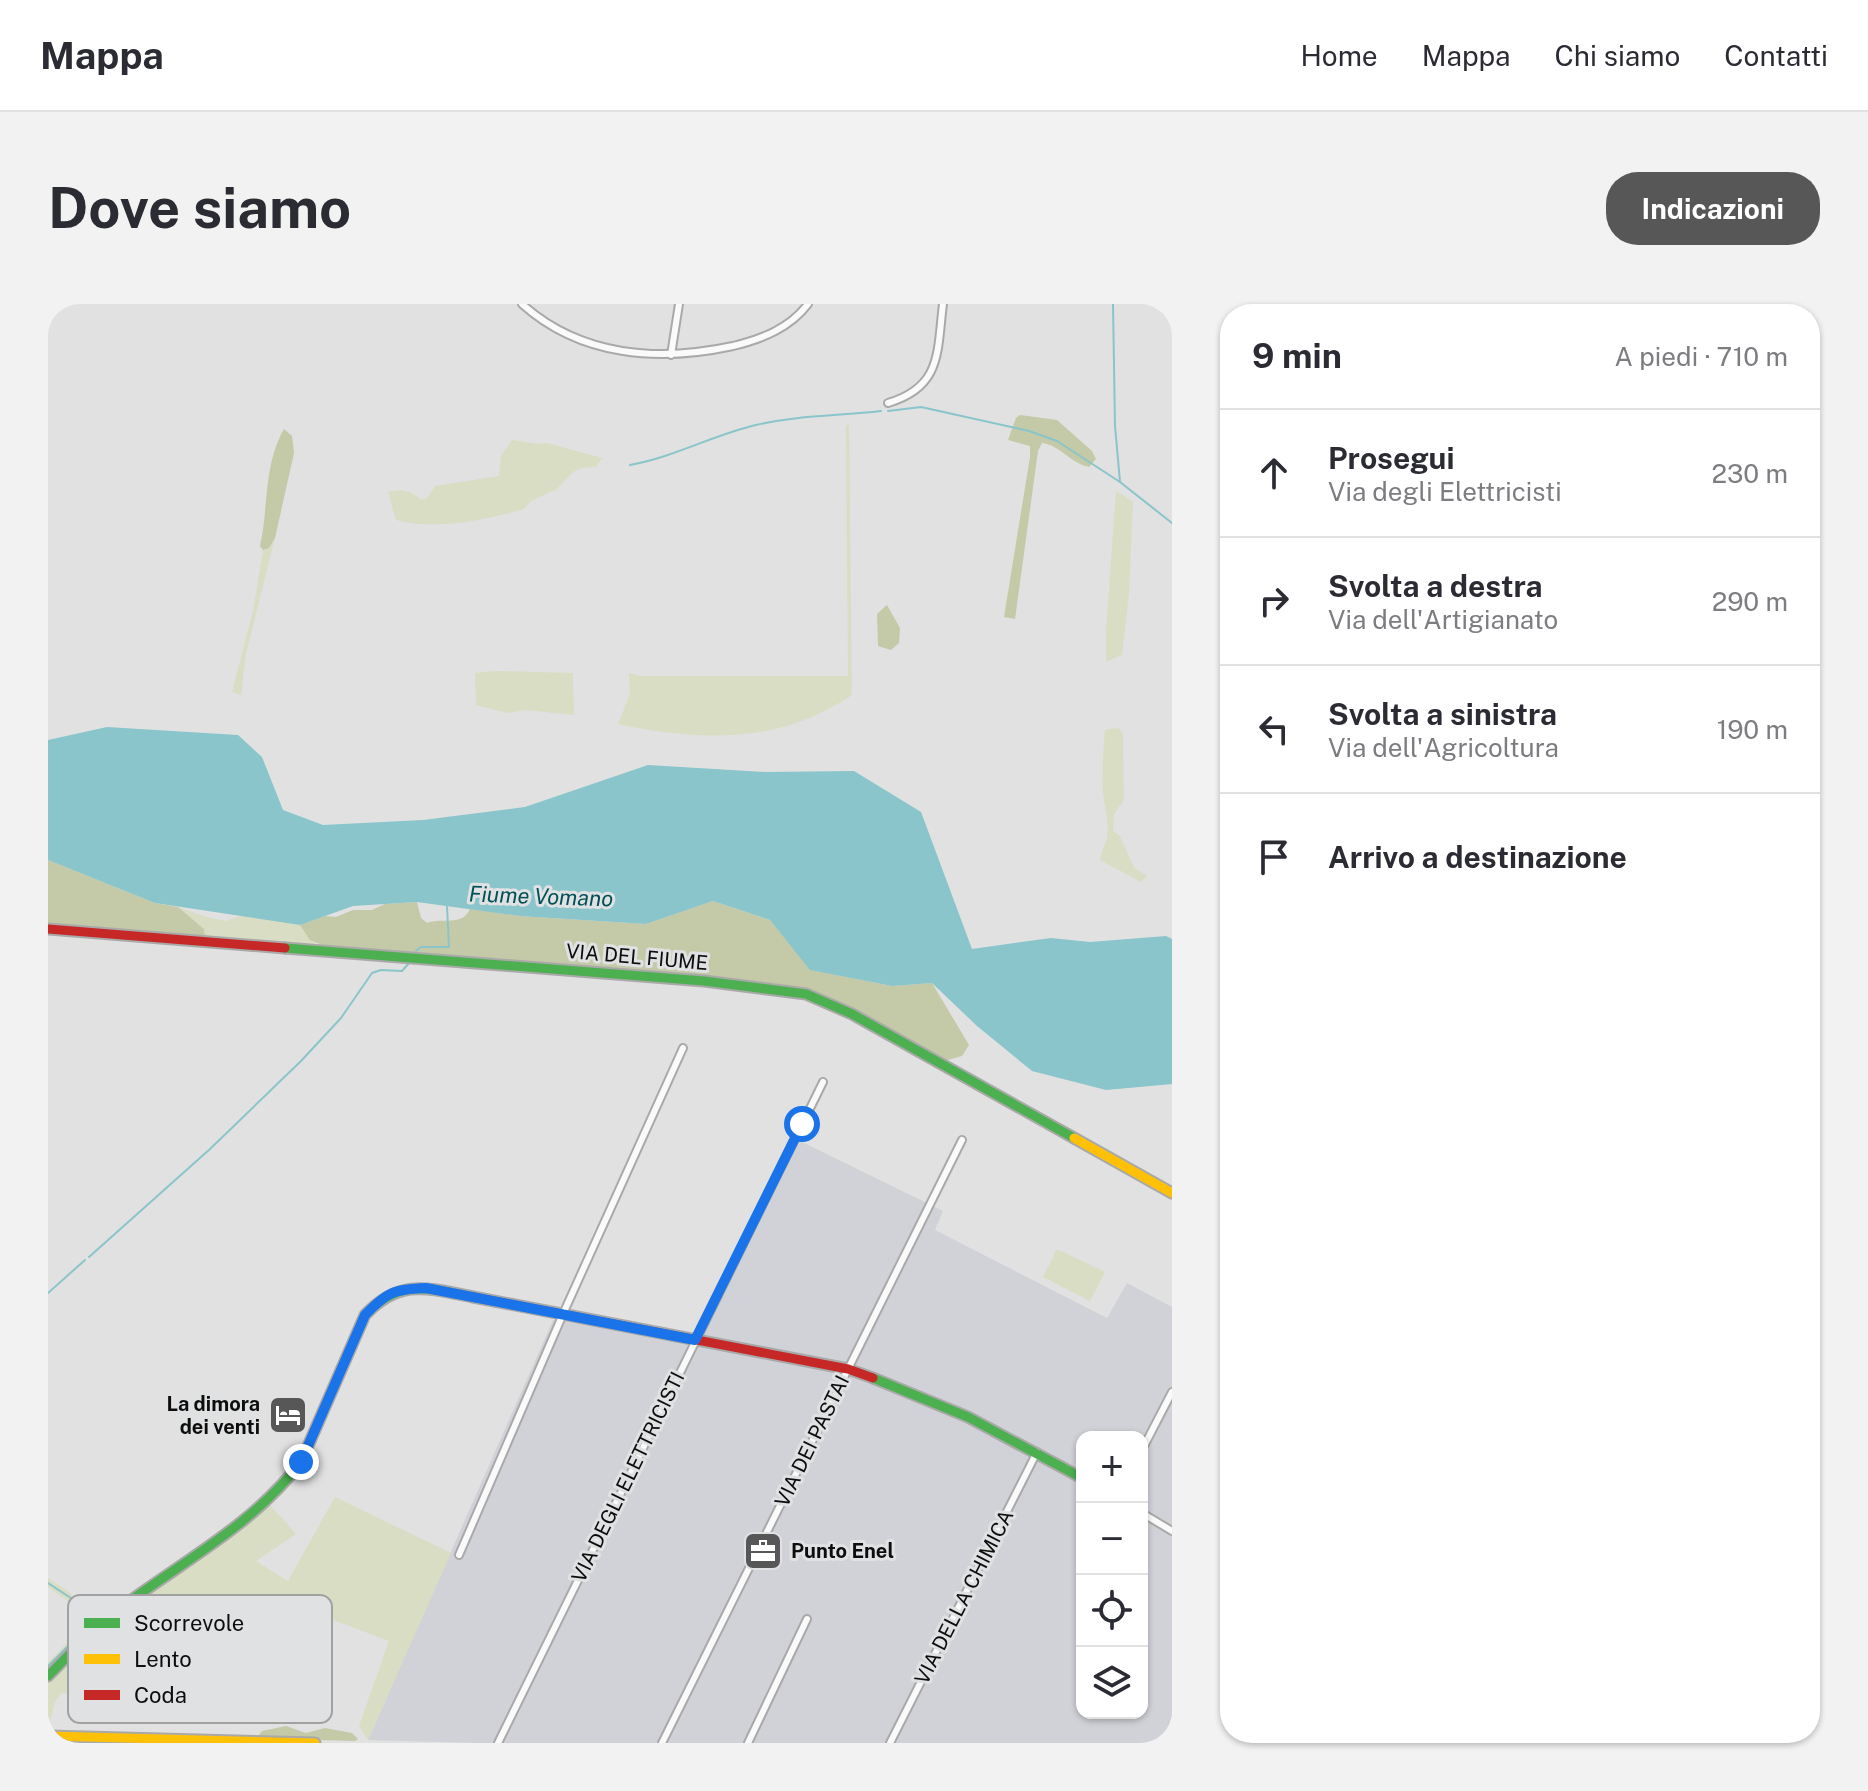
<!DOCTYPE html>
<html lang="it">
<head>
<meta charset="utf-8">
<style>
  :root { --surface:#fff; --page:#f2f2f3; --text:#2b2b33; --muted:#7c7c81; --line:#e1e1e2; --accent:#575757 }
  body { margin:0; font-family:"Public Sans",sans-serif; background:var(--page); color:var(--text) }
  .controls { position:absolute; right:24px; bottom:24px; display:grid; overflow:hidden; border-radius:16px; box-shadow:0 2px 6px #0004 }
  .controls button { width:72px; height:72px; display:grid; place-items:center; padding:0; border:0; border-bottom:2px solid var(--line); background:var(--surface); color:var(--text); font:40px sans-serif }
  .stop { position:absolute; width:24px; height:24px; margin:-18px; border:6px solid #1a73e8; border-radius:50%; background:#fff }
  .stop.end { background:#1a73e8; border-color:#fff; box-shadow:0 2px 8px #0008 }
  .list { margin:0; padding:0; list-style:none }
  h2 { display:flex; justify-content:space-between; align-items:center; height:104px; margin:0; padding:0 32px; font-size:34px }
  h2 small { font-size:26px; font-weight:400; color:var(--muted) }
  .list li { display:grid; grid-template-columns:52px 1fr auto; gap:24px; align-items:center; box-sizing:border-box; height:128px; padding:0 32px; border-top:2px solid var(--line) }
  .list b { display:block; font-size:30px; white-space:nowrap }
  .list p { margin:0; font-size:26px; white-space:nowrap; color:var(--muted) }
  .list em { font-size:26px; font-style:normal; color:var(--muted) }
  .icon { flex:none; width:44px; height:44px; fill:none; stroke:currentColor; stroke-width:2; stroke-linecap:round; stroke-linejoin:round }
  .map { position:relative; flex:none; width:1124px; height:1439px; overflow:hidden; border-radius:32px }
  header { display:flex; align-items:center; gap:48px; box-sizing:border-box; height:112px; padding:0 40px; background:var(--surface); border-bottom:2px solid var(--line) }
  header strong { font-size:38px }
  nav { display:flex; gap:44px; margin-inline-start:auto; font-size:28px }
  .intro { display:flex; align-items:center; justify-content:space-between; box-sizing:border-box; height:192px; padding:0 48px }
  h1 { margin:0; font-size:56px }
  .button { padding:20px 36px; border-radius:32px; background:var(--accent); color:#fff; font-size:28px; font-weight:700 }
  main { display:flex; gap:48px; padding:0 48px }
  aside { flex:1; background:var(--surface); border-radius:32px; box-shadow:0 2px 6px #0004 }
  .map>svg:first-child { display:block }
  .built { fill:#d1d2d7; fill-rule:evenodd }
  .green { fill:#d9ddc3 }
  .forest { fill:#c4c9a7 }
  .water { fill:#89c5cb }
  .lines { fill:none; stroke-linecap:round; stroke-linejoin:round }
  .stream { stroke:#89c5cb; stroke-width:2 }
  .street-casing { stroke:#a9a9a9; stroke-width:10 }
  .fast-casing { stroke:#a9a9a9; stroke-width:13 }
  .slow-casing { stroke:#a9a9a9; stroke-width:13 }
  .jam-casing { stroke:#a9a9a9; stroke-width:13 }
  .street { stroke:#fafafa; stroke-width:6 }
  .fast { stroke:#4caf50; stroke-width:9 }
  .slow { stroke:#ffc107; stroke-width:9 }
  .jam { stroke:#c62828; stroke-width:9 }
  .route { stroke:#1a73e8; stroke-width:10 }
  .labels { text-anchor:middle; stroke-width:6; stroke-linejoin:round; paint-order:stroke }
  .street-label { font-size:20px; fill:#0d0d0d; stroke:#e0e1e2 }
  .poi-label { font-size:20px; font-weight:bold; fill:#0d0d0d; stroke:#e0e1e2; text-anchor:end }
  .water-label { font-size:22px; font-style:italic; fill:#005258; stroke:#e0e1e2 }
  .key { fill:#e0e1e2; stroke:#a1a1a2; stroke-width:2 }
  .key-label { font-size:22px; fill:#0d0d0d }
</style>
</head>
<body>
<header>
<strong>Mappa</strong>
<nav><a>Home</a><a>Mappa</a><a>Chi siamo</a><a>Contatti</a></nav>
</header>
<div class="intro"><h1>Dove siamo</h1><a class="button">Indicazioni</a></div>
<main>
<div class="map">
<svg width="1124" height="1439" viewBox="0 0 1124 1439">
  <rect width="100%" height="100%" fill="#e1e1e1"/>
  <!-- built -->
  <path class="built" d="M750,836L895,907L887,926L1059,1014L1079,979L1124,1003V1439H427L320,1436L505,1016L648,1037ZM1034,1133H1094V1409H1034Z"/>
  <!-- green -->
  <g class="green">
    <path d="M798,121H801L804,390C798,397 790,399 780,405C717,440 637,435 570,420L582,390L581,369L593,372H800Z"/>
    <path d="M464,136L490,140L499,139L554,154L548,163L534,164L525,168L509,185L483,197L476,205C437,216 388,227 348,216L340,188C357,184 361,187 374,196L379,194L387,182L451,172L453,152Z"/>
    <path d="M1068,187L1085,198L1081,289L1074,351L1058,358V328Z"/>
    <path d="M227,234L198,350L193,391L184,388L205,307L215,246L221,244Z"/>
    <path d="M448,367L525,369L526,411L478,406L459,409L428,401L427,369Z"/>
    <path d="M1067,424L1072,425L1075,430L1076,496L1066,510L1065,527L1072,532L1086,564L1099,572L1093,578L1052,556C1053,547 1058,541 1059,533C1061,517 1057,504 1055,489C1054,468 1055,447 1057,426Z"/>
    <path d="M130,603L159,613L177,617L203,609L252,621L268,640L157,633L156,625Z"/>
    <path d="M1009,945L1057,968L1042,997L995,973Z"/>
    <path d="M287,1193L403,1249L320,1436L311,1422L341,1337L275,1312L228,1304L221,1308L220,1316L261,1382L277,1393L68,1386V1369L39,1367L38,1389H13L7,1398L0,1424V1378L56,1323L174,1239L221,1200L248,1230L208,1257L240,1277Z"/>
    <path d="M0,1274L28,1293L52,1317L0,1371V1358C15,1344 30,1329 37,1309L0,1283Z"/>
  </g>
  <!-- forest -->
  <g class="forest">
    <path d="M972,111L1009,116L1044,147L1048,155L1041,163C1022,159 1012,141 994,139L990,147L967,315L956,313L982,153V142L960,136L968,114Z"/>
    <path d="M236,125L244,132L246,149L227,234L221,244L215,246L212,242C221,202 215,162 236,125Z"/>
    <path d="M839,301L852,324L851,339L843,346L830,342L829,310Z"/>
    <path d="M0,556L107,599L130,603L156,625L157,633L0,620Z"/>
    <path d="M665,597L722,616L763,666L844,682L884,679L921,741L914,752L896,757L762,690L732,682L673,674L274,641L262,636L252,621L277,612L288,613L305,606H324L337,600L369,598L373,614L379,619C395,613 414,623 422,605L472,612L598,620Z"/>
    <path d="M238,1422L258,1429L277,1424L304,1429L310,1435L307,1437L209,1434L214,1427Z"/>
  </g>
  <!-- water -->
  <path class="water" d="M59,423L190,431L214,453L235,506L275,521L375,516L477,503L600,461L718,468L806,467L873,508L924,645L1003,634L1042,638L1118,632L1124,635V780L1058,786L984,767L929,722L884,679L844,682L762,666L722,616L665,597L598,620L472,612L369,598L305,602L252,621L107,599L0,556V436Z"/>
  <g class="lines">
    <!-- stream -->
    <g class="stream">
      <path d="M1065,0L1067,122L1072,178"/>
      <path d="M840,107L873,103L981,127L1009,137L1072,178L1124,219"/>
      <path d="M582,161C626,153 665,131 708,121C750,111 791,112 833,107"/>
      <path d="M368,647L373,643H401L399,603"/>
      <path d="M41,953L162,845L253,757L293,714L324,669L333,666L354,667L361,659"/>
      <path d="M0,989L37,956"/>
      <path d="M0,1279L32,1300L41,1310L35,1327L0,1362"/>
    </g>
    <defs>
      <g id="street">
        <path d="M474,0C533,53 611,58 685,42C714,35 742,24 760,0"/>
        <path d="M623,51L631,0"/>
        <path d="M840,99C894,83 889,48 895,0"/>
        <path d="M1094,1146L1124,1088"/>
        <path d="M1094,1209L1124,1227"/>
        <path d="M411,1251L515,1010L635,744"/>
        <path d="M450,1439L775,778"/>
        <path d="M614,1439L914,836"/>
        <path d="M700,1439L759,1315"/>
        <path d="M842,1439L989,1148"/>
      </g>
      <g id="fast">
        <path d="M237,644L656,677L758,690L804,710L1026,834"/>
        <path d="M825,1074L920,1113L1034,1174"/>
        <path d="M0,1372C20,1352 40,1330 62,1312C127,1261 202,1225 253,1158L317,1011C352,974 380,984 425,993"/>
      </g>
      <g id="slow">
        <path d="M1026,834L1124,889"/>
        <path d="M0,1432L267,1439"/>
      </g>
      <g id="jam">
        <path d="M0,625L237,644"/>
        <path d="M425,993L800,1065L825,1074"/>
      </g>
    </defs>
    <!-- street casing -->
    <use href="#street" class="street-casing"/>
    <!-- fast casing -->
    <use href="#fast" class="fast-casing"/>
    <!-- slow casing -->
    <use href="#slow" class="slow-casing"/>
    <!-- jam casing -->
    <use href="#jam" class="jam-casing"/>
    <!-- street -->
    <use href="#street" class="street"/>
    <!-- fast -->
    <use href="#fast" class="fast"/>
    <!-- slow -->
    <use href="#slow" class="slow"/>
    <!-- jam -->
    <use href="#jam" class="jam"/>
  </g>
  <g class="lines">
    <!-- route -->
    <path class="route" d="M253,1158L317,1011C339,988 346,985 378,984L647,1036L754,820"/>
  </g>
  <!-- icons -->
  <defs>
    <symbol id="hotel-square" viewBox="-11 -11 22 22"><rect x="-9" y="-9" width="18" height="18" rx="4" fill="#575757" stroke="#e0e1e2"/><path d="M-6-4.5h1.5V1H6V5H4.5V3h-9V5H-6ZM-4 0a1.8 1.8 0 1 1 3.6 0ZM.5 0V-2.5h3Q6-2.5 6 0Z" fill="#fff"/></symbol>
    <symbol id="office-square" viewBox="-11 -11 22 22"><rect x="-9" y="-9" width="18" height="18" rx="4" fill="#575757" stroke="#e0e1e2"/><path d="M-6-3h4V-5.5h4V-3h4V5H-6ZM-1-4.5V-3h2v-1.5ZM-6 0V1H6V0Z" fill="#fff"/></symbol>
  </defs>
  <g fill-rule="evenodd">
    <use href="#hotel-square" x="218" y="1089" width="44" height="44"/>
    <use href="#office-square" x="693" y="1225" width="44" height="44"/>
  </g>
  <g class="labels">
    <!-- street labels -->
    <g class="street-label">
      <text transform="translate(589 653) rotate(5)" y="7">VIA DEL FIUME</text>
      <text transform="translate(764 1137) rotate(-64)" y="7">VIA DEI PASTAI</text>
      <text transform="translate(580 1173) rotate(-64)" y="7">VIA DEGLI ELETTRICISTI</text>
      <text transform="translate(916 1293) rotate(-63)" y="7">VIA DELLA CHIMICA</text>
    </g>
    <!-- poi labels -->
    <g class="poi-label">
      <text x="212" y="1107">La dimora<tspan x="212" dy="23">dei venti</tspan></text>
      <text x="743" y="1254" text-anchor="start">Punto Enel</text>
    </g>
    <!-- water labels -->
    <g class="water-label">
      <text transform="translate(493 592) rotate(2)" y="8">Fiume Vomano</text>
    </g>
  </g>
  <!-- legend -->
  <rect x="20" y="1291" width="264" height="128" rx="12" class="key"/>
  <rect x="36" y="1314" width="36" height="10" fill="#4caf50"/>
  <rect x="36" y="1350" width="36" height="10" fill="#ffc107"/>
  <rect x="36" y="1386" width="36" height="10" fill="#c62828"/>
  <g class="key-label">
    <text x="86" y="1327">Scorrevole</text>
    <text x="86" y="1363">Lento</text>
    <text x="86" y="1399">Coda</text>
  </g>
</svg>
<div class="controls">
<button>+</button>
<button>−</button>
<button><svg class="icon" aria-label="locate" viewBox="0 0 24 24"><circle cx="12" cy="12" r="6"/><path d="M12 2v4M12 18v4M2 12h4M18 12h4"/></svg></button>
<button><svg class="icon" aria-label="layers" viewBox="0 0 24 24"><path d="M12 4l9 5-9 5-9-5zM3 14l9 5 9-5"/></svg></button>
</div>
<div class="stop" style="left:754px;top:820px"></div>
<div class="stop end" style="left:253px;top:1158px"></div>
</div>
<aside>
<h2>9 min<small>A piedi · 710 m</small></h2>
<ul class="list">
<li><svg class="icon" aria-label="ahead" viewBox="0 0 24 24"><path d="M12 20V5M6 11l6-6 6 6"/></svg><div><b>Prosegui</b><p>Via degli Elettricisti</p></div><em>230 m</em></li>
<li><svg class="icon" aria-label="right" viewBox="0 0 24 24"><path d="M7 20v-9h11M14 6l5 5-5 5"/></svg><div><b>Svolta a destra</b><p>Via dell'Artigianato</p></div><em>290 m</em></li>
<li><svg class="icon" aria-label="left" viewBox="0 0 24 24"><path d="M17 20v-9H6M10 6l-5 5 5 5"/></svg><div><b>Svolta a sinistra</b><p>Via dell'Agricoltura</p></div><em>190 m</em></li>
<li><svg class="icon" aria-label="arrive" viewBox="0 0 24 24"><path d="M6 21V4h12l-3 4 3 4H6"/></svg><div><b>Arrivo a destinazione</b></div></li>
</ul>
</aside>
</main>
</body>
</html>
